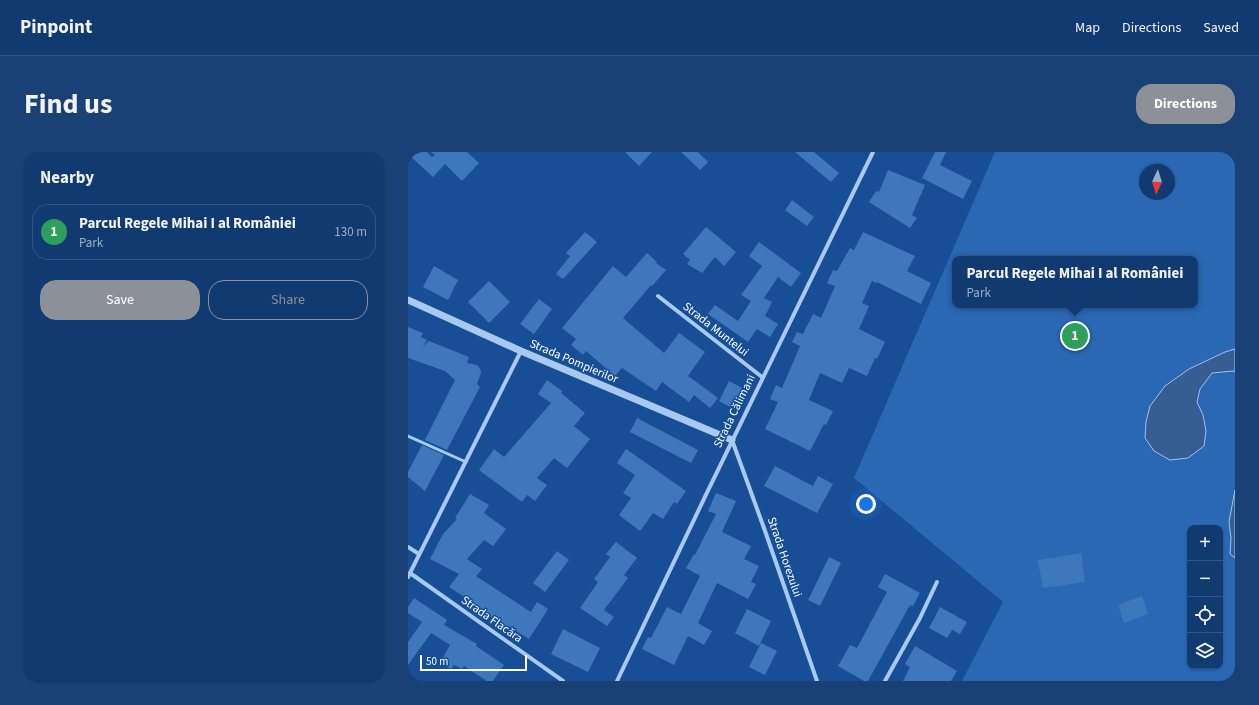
<!DOCTYPE html>
<html lang="en">
<head>
<meta charset="utf-8">
<style>
  :root { --surface:#113a70; --page:#1a4175; --text:#f1f3f6; --muted:#9cadc3; --line:#305483; --accent:#8c9099 }
  body { margin:0; font-family:"Source Sans 3",sans-serif; background:var(--page); color:var(--text) }
  .controls { position:absolute; right:12px; bottom:12px; display:grid; overflow:hidden; border-radius:8px; box-shadow:0 1px 3px #0004 }
  .controls button { width:36px; height:36px; display:grid; place-items:center; padding:0; border:0; border-bottom:1px solid var(--line); background:var(--surface); color:var(--text); font:20px sans-serif }
  .compass { position:absolute; left:731px; top:12px; width:36px; height:36px; border-radius:50%; background:var(--surface); box-shadow:0 1px 3px #0004; rotate:184deg }
  .scale { position:absolute; left:12px; bottom:10px; width:107px; box-sizing:border-box; padding-left:4px; border:2px solid #fff; border-top:0; font-size:11px; line-height:14px; white-space:nowrap; color:#fff; -webkit-text-stroke:3px #174e96; paint-order:stroke }
  .you { position:absolute; left:458px; top:352px; width:14px; height:14px; margin:-10px; border:3px solid #fff; border-radius:50%; background:#1a73e8; box-shadow:0 0 0 6px #1a73e833 }
  .badge { display:grid; place-items:center; width:26px; height:26px; border-radius:50%; background:var(--accent); color:#fff; font-size:13px; font-weight:700 }
  .pin { position:absolute; translate:-50% -50%; border:2px solid #fff; box-shadow:0 1px 4px #0006 }
  .popup { position:absolute; left:544px; top:104px; width:246px; height:52px; box-sizing:border-box; display:grid; place-content:center; border-radius:8px; background:var(--surface); filter:drop-shadow(0 1px 3px #0005); font-size:13px; white-space:nowrap; color:var(--muted) }
  .popup b { font-size:15px; color:var(--text) }
  .popup::after { content:''; position:absolute; left:50%; top:100%; margin-left:-8px; border:8px solid transparent; border-top-color:var(--surface) }
  .list { margin:0; padding:0; list-style:none }
  h2 { display:flex; justify-content:space-between; align-items:center; height:52px; margin:0; padding:0 16px; font-size:17px }
  h2 small { font-size:13px; font-weight:400; color:var(--muted) }
  .list li { display:grid; grid-template-columns:26px 1fr auto; gap:12px; align-items:center; box-sizing:border-box; height:56px; margin:0 8px 8px; padding:0 8px; border:1px solid var(--line); border-radius:16px }
  .list b { display:block; font-size:15px; white-space:nowrap }
  .list p { margin:0; font-size:13px; white-space:nowrap; color:var(--muted) }
  .list em { font-size:13px; font-style:normal; color:var(--muted) }
  .actions { display:flex; gap:8px; padding:12px 16px }
  .actions a { flex:1; padding:9px 0; border:1px solid var(--accent); border-radius:16px; text-align:center; font-size:14px; color:var(--accent) }
  .actions .main { background:var(--accent); color:#fff }
  .icon { flex:none; width:22px; height:22px; fill:none; stroke:currentColor; stroke-width:2; stroke-linecap:round; stroke-linejoin:round }
  .map { position:relative; flex:none; width:827px; height:529px; overflow:hidden; border-radius:16px }
  header { display:flex; align-items:center; gap:24px; box-sizing:border-box; height:56px; padding:0 20px; background:var(--surface); border-bottom:1px solid var(--line) }
  header strong { font-size:19px }
  nav { display:flex; gap:22px; margin-inline-start:auto; font-size:14px }
  .intro { display:flex; align-items:center; justify-content:space-between; box-sizing:border-box; height:96px; padding:0 24px }
  h1 { margin:0; font-size:28px }
  .button { padding:10px 18px; border-radius:16px; background:var(--accent); color:#fff; font-size:14px; font-weight:700 }
  main { display:flex; gap:24px; padding:0 24px }
  aside { flex:1; background:var(--surface); border-radius:16px; box-shadow:0 1px 3px #0004 }
  .map>svg:first-child { display:block }
  .green { fill:#2a68b4; fill-rule:evenodd }
  .water { fill:#365e93; stroke:#9bc4f4 }
  .building { fill:#3f77bd }
  .lines { fill:none; stroke-linecap:round; stroke-linejoin:round }
  .service { stroke:#a8c9f1; stroke-width:3 }
  .minor { stroke:#a8c9f1; stroke-width:4 }
  .tertiary { stroke:#a8c9f1; stroke-width:7 }
  .labels { text-anchor:middle; stroke-width:3; stroke-linejoin:round; paint-order:stroke }
  .street-label { font-size:12px; fill:#fff; stroke:#174e96 }
</style>
</head>
<body>
<header>
<strong>Pinpoint</strong>
<nav><a>Map</a><a>Directions</a><a>Saved</a></nav>
</header>
<div class="intro"><h1>Find us</h1><a class="button">Directions</a></div>
<main>
<aside>
<h2>Nearby<small></small></h2>
<ul class="list">
<li><span class="badge" style="background:#2e9e5b">1</span><div><b>Parcul Regele Mihai I al României</b><p>Park</p></div><em>130 m</em></li>
</ul>
<div class="actions"><a class="main">Save</a><a>Share</a></div>
</aside>
<div class="map">
<svg width="827" height="529" viewBox="0 0 827 529">
  <rect width="100%" height="100%" fill="#174e96"/>
  <!-- green -->
  <path class="green" d="M587,0H827V529H554L595,450L446,326ZM737,18H761V42H737ZM547,107H787V153H547ZM782,376H812V514H782Z"/>
  <!-- water -->
  <g class="water">
    <path d="M827,197V220L825,219L804,221L792,237L789,250L795,263L798,279L796,294L780,306L762,308L746,299L737,286L738,270L742,254L757,234L781,217L817,200Z"/>
    <path d="M827,338V406L822,402L823,386L821,370Z"/>
  </g>
  <!-- building -->
  <g class="building">
    <path d="M0,0H19L24,5L27,3L23,0H59L71,11L54,29L37,12L25,25L0,2Z"/>
    <path d="M217,0H244L231,14Z"/>
    <path d="M273,0H290L300,10L292,18Z"/>
    <path d="M387,0H406L431,21L423,30Z"/>
    <path d="M527,0H538L532,13L564,29L555,47L514,26Z"/>
    <path d="M480,18L517,33L504,63L509,66L502,76L461,50L468,39L471,40Z"/>
    <path d="M384,48L406,65L399,74L377,58Z"/>
    <path d="M298,75L328,100L316,114L307,105L294,121L279,112L282,108L275,102Z"/>
    <path d="M177,80L189,90L155,127L148,122L162,104L158,101Z"/>
    <path d="M455,80L507,104L499,119L523,131L513,152L469,130L468,131L464,129L454,151L461,154L451,177L477,190L469,207L467,206L459,224L441,216L434,231L412,221L401,248L425,259L418,273L416,272L402,299L357,277L370,250L362,247L368,233L374,236L392,194L384,190L389,180L395,182L405,162L413,166L427,134L419,131L425,118L429,119L442,96L446,98Z"/>
    <path d="M351,90L393,121L383,135L370,125L356,146L364,150L357,164L370,172L362,185L349,177L340,190L300,162L307,153L330,169L343,149L333,143L354,114L341,104Z"/>
    <path d="M239,101L249,110L248,111L258,118L244,134L243,133L215,166L256,201L271,181L297,200L280,224L310,246L302,256L286,243L281,250L254,230L248,239L214,216L207,224L178,199L175,203L163,193L168,187L154,176L205,114L218,125Z"/>
    <path d="M26,114L50,128L40,148L15,135Z"/>
    <path d="M81,129L102,150L81,171L60,150Z"/>
    <path d="M131,147L144,157L126,182L112,172Z"/>
    <path d="M0,175L15,181L13,185L19,188L15,194L21,189L61,205L59,211L69,213L72,217L73,221L69,232L72,235L39,298L17,288L47,228L37,219L0,206Z"/>
    <path d="M139,228L154,239L153,241L177,261L166,274L182,287L159,316L146,306L129,326L139,333L127,349L119,343L114,350L71,318L86,297L96,305L143,251L130,242Z"/>
    <path d="M321,229L334,236L324,256L311,249Z"/>
    <path d="M229,266L290,298L283,311L222,280Z"/>
    <path d="M14,293L36,303L17,339L0,325V320Z"/>
    <path d="M218,297L278,339L269,352L266,350L255,367L245,361L232,379L211,363L223,346L215,341L227,323L209,311Z"/>
    <path d="M367,314L405,334L410,324L425,332L409,361L356,334Z"/>
    <path d="M308,341L328,349L314,380L343,394L336,407L351,414L343,430L348,432L340,447L309,431L290,471L304,479L296,493L280,484L266,513L234,497L240,485L243,486L259,455L273,462L292,424L278,416L286,402L287,403L308,362L300,359Z"/>
    <path d="M62,342L81,353L76,361L98,377L85,394L76,388L59,407L74,417L68,424L123,460L129,450L140,457L121,487L100,474L99,475L69,456L70,454L41,435L51,422L22,407L35,382L49,367L47,366Z"/>
    <path d="M208,390L229,406L216,423L220,426L196,458L206,465L199,474L172,456L190,430L186,427L202,405L198,402Z"/>
    <path d="M149,399L161,408L137,440L125,431Z"/>
    <path d="M673,401L677,430L635,436L630,408Z"/>
    <path d="M421,405L433,411L412,454L400,448Z"/>
    <path d="M477,422L512,441L505,454L502,453L460,529H456L430,514L442,493L449,496L479,440L470,435Z"/>
    <path d="M734,444L740,462L716,471L710,453Z"/>
    <path d="M6,446L39,468L36,473L69,492L68,494L96,513L85,529H79L56,514L54,517L46,513L43,517L32,511L42,493L23,481L0,513V490L14,470L0,461V455Z"/>
    <path d="M532,455L559,470L552,482L544,478L539,486L521,476Z"/>
    <path d="M339,457L363,469L351,494L327,481Z"/>
    <path d="M155,477L192,496L180,520L143,502Z"/>
    <path d="M353,491L369,499L357,523L341,515Z"/>
    <path d="M507,494L549,519L543,529H495L502,515L497,512Z"/>
  </g>
  <g class="lines">
    <!-- service -->
    <path class="service" d="M0,284L58,310"/>
    <!-- minor -->
    <g class="minor">
      <path d="M250,144L354,225"/>
      <path d="M324,288L356,376L409,529"/>
      <path d="M0,395L11,402"/>
      <path d="M2,421L155,529"/>
      <path d="M0,425L113,199"/>
      <path d="M209,529C293,352 378,176 465,0"/>
      <path d="M477,529L512,466L529,430"/>
    </g>
    <!-- tertiary -->
    <path class="tertiary" d="M0,148L113,199L324,288"/>
  </g>
  <g class="labels">
    <!-- street labels -->
    <g class="street-label">
      <text transform="translate(308 177) rotate(38)" y="4">Strada Muntelui</text>
      <text transform="translate(166 209) rotate(23)" y="4">Strada Pompierilor</text>
      <text transform="translate(326 259) rotate(-64)" y="4">Strada Călimani</text>
      <text transform="translate(377 405) rotate(71)" y="4">Strada Horezului</text>
      <text transform="translate(84 467) rotate(35)" y="4">Strada Flacăra</text>
    </g>
  </g>
</svg>
<div class="controls">
<button>+</button>
<button>−</button>
<button><svg class="icon" aria-label="locate" viewBox="0 0 24 24"><circle cx="12" cy="12" r="6"/><path d="M12 2v4M12 18v4M2 12h4M18 12h4"/></svg></button>
<button><svg class="icon" aria-label="layers" viewBox="0 0 24 24"><path d="M12 4l9 5-9 5-9-5zM3 14l9 5 9-5"/></svg></button>
</div>
<svg class="compass" viewBox="-18 -18 36 36"><path d="M0-13l5 13h-10z" fill="#e53935"/><path d="M0 13l5-13h-10z" fill="#9cadc3"/></svg>
<div class="scale">50 m</div>
<div class="you"></div>
<div class="pin badge" style="left:667px;top:184px;background:#2e9e5b">1</div>
<div class="popup"><b>Parcul Regele Mihai I al României</b>Park</div>
</div>
</main>
</body>
</html>
